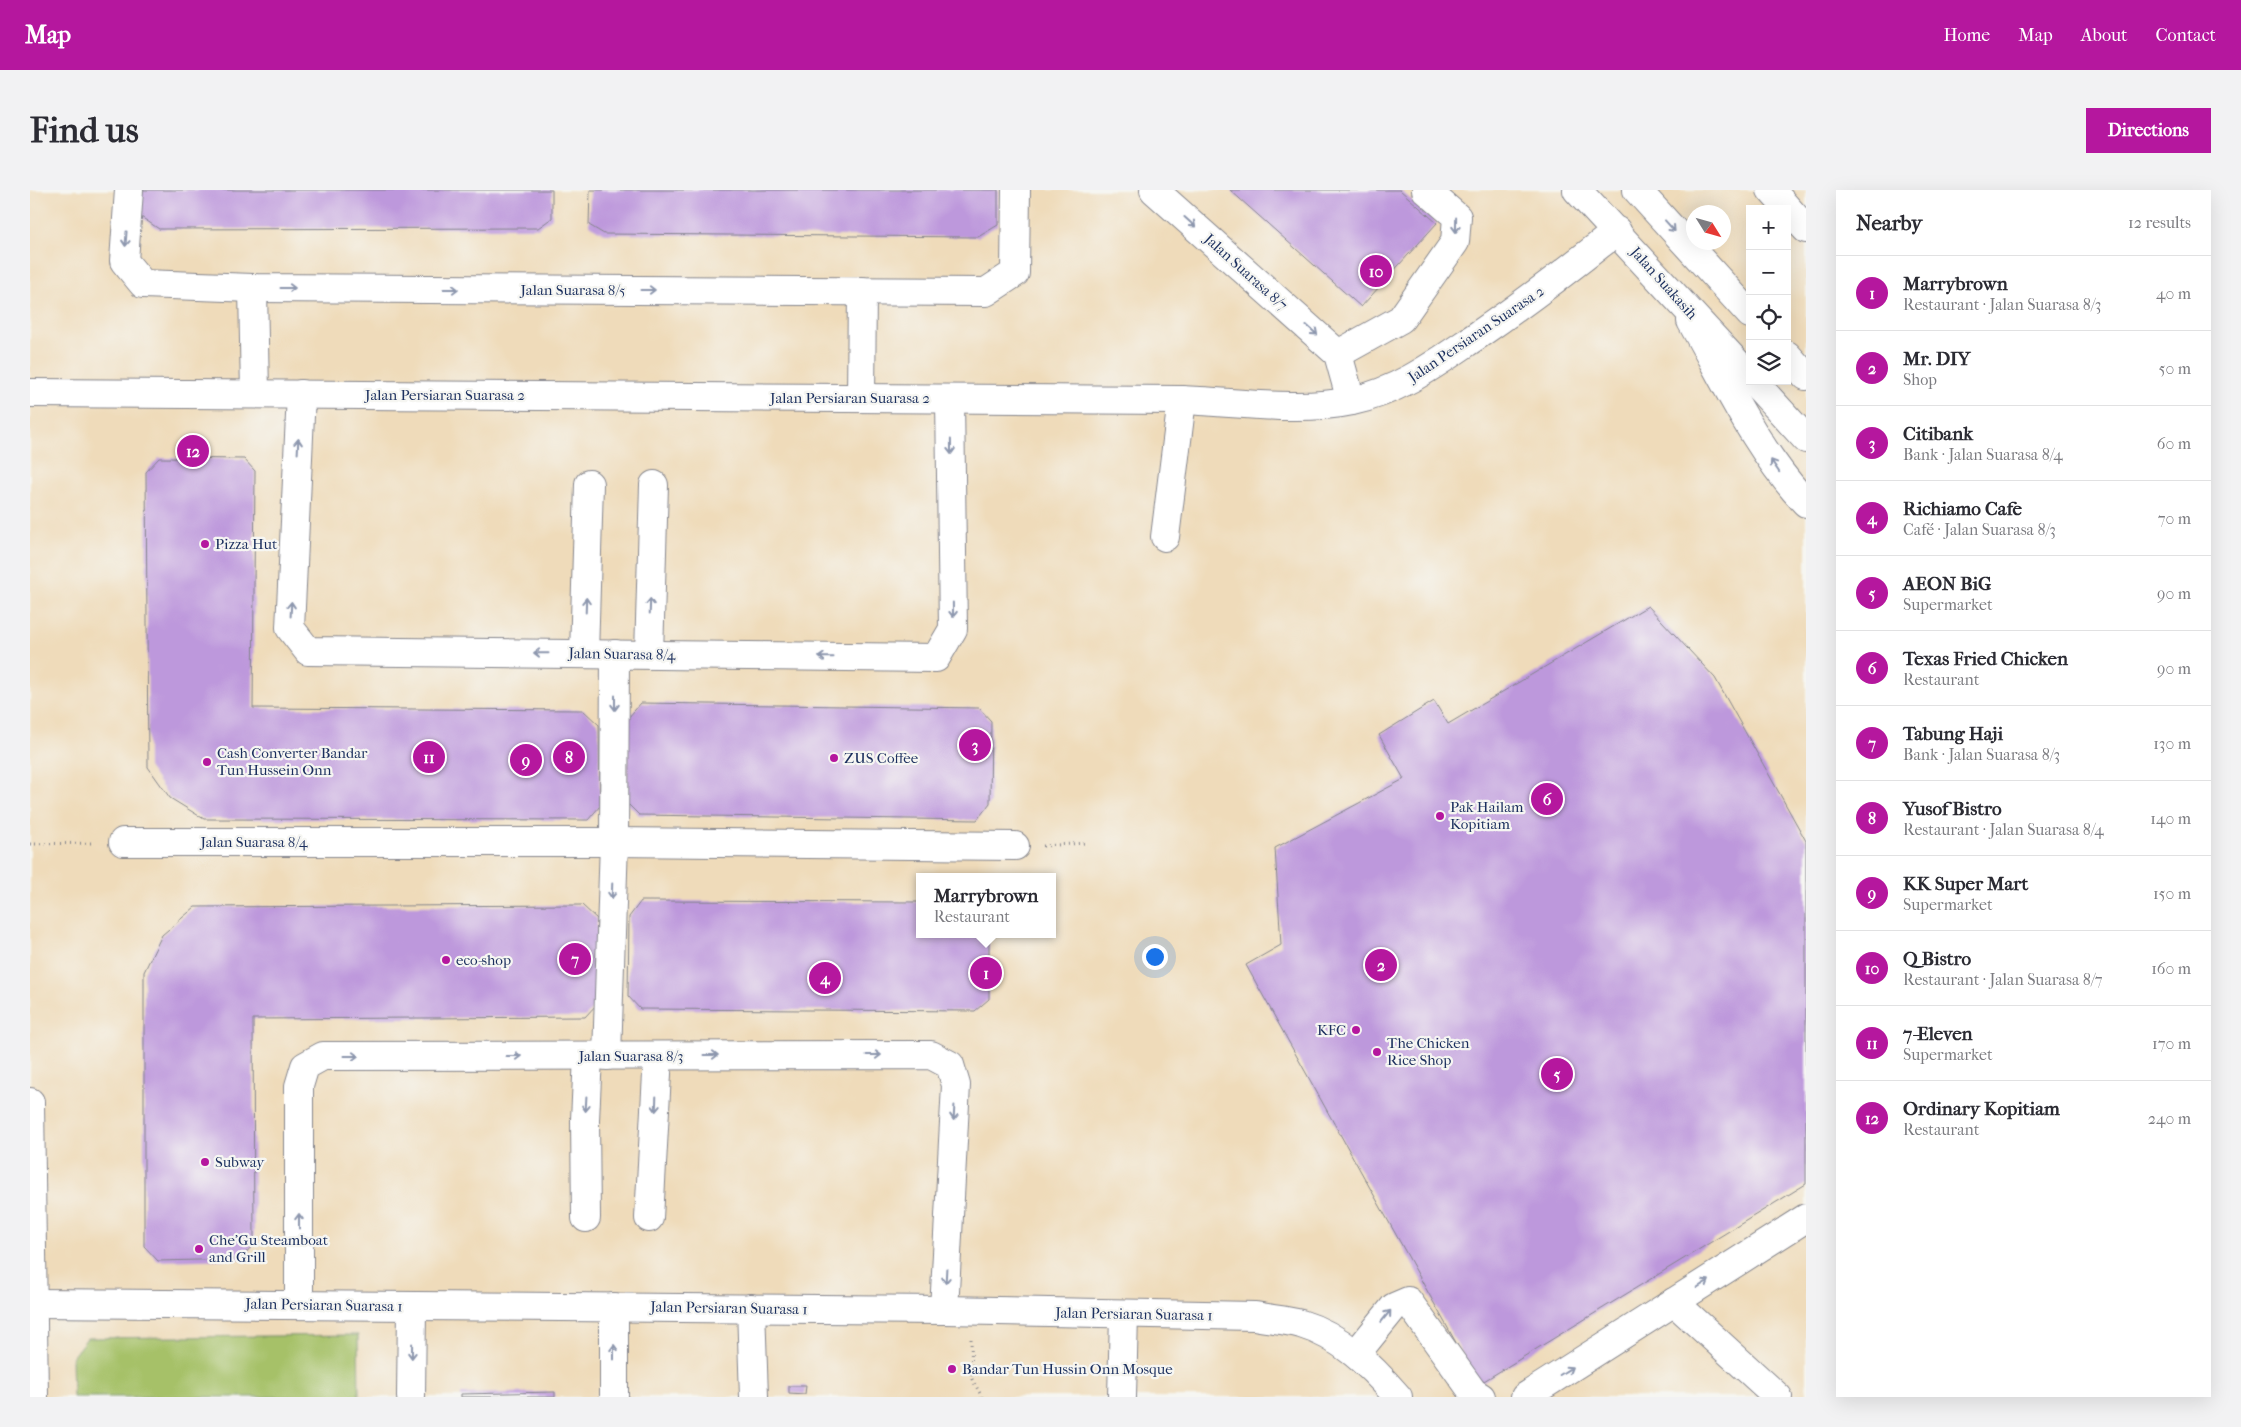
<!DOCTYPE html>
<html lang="en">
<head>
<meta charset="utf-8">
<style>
  :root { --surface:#fff; --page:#f2f2f3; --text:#2b2b33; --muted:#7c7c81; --line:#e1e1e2; --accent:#b5179e }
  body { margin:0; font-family:"IM FELL French Canon",serif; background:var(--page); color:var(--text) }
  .controls { position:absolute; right:15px; top:15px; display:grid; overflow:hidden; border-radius:0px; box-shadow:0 5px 20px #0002 }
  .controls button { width:45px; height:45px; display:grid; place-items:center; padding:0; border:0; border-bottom:1px solid var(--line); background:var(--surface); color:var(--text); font:25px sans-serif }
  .compass { position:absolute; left:1656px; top:15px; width:45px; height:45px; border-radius:50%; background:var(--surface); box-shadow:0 5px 20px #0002; rotate:127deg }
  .you { position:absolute; left:1124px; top:766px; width:18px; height:18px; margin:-12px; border:4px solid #fff; border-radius:50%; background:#1a73e8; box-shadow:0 0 0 8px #1a73e833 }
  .badge { display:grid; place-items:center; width:32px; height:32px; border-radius:50%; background:var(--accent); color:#fff; font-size:16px; font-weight:700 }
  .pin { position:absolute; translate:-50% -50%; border:2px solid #fff; box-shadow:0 1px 5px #0006 }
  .popup { position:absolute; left:886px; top:683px; width:140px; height:65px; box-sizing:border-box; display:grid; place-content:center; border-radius:0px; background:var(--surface); filter:drop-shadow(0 1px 4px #0005); font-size:16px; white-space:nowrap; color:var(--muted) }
  .popup b { font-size:19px; color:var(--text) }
  .popup::after { content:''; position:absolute; left:50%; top:100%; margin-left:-10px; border:10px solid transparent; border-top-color:var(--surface) }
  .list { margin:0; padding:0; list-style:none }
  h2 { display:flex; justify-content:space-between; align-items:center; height:65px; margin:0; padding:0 20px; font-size:21px }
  h2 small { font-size:16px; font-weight:400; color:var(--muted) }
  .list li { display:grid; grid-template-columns:32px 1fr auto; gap:15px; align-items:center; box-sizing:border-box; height:75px; padding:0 20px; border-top:1px solid var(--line) }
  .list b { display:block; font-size:19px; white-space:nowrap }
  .list p { margin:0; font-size:16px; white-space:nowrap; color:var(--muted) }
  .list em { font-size:16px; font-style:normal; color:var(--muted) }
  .icon { flex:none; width:28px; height:28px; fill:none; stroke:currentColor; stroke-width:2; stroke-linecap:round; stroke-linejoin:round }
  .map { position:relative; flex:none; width:1776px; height:1207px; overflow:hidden; border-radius:0px }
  header { display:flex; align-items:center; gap:30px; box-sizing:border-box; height:70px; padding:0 25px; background:var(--accent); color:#fff }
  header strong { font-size:24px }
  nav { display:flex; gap:28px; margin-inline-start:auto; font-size:18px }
  .intro { display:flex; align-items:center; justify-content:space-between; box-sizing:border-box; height:120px; padding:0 30px }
  h1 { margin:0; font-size:35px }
  .button { padding:12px 22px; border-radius:0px; background:var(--accent); color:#fff; font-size:18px; font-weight:700 }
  main { display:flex; gap:30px; padding:0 30px }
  aside { flex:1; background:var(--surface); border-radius:0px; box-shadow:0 5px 20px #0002 }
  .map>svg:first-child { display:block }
  .green { fill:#a6c167; stroke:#607862 }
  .building { fill:#bd98dc }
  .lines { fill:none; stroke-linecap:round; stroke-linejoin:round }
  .minor-casing { stroke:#85858c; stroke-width:30 }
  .major-casing { stroke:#85858c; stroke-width:30 }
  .path { stroke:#85858c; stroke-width:3; stroke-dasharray:1 4; stroke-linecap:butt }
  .minor { stroke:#fff; stroke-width:28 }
  .major { stroke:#fff; stroke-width:28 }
  .oneway { stroke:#8d97ae }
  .poi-dot { fill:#b5179e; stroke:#f6f6f2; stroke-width:2 }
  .labels { text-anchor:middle; stroke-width:4.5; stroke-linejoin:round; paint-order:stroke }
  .street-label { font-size:15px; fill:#1b2f5e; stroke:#f6f6f2 }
  .poi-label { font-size:15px; fill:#1b2f5e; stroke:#f6f6f2; text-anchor:start }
</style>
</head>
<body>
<header>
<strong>Map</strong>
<nav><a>Home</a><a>Map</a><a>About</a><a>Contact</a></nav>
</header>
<div class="intro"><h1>Find us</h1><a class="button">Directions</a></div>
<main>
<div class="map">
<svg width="1776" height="1207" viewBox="0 0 1776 1207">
  <rect width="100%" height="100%" fill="#f6f6f2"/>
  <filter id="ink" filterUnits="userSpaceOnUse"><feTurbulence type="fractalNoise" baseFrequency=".02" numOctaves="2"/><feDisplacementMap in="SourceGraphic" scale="10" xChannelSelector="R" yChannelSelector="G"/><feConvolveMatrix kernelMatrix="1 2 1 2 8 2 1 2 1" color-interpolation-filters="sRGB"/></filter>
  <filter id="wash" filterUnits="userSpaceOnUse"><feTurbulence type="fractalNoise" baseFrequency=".0096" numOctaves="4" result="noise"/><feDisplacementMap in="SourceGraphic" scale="20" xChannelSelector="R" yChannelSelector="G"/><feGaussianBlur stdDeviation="1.12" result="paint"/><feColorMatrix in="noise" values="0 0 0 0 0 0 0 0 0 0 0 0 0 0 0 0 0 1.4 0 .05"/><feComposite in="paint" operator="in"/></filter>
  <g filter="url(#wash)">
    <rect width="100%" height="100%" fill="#efdbba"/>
    <!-- green -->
    <path class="green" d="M328,1145L329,1207H43L42,1167L57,1148Z"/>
    <g id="blocks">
      <!-- building -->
      <g class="building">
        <path d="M111,0H522V28L508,38L129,39L111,27Z"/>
        <path d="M560,0H968V35L948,47L574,44L559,35Z"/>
        <path d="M1200,0H1370L1407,33L1331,117Z"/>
        <path d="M129,268L214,269L225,281L223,518L553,520L569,535L570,616L558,630L174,629L140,608L118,577L116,282Z"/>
        <path d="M1618,416L1685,488L1776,651V994L1449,1194L1216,775L1251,755L1245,658L1374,589L1349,545L1404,511L1418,534Z"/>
        <path d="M611,513L949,518L961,531L960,613L947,630L609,625L597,613L598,528Z"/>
        <path d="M611,711L890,712V744H959V809L945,821L610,819L598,806L599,727Z"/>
        <path d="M552,715L567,729V814L555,827L223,829L224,1054L210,1069L128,1071L114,1056V782L132,745L165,717Z"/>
        <path d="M759,1196H776L775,1204L759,1203Z"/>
        <path d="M525,1202V1207H431V1204Z"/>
      </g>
    </g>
  </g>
  <g filter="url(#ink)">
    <use href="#blocks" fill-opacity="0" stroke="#85858c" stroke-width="1"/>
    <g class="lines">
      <defs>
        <g id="minor">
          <path d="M99,0L94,71L113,94L223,98L956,102L985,83L986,0"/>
          <path d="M1124,0L1308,164L1321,211"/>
          <path d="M1741,0L1776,39"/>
          <path d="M223,98L225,204"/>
          <path d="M1661,131C1696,193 1727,261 1776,313"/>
          <path d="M1308,164L1371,129L1425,52L1427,27L1396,0"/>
          <path d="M0,203L1152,210C1205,212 1271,222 1322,211C1370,201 1408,172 1448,145C1496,112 1542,77 1587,41"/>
          <path d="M271,204L260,438L278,461L906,468L923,439L920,209"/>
          <path d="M831,208L832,101"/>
          <path d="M1135,347L1152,210"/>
          <path d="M554,464L559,294"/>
          <path d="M619,464L624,295"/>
          <path d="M93,652H584L985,656"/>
          <path d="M577,866L584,652L585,464"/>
          <path d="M0,912L4,1207"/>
          <path d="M556,1028L555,930L558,866"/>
          <path d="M619,1028L628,866"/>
          <path d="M1644,1112L1748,1207"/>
          <path d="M3,1113L914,1120L1225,1126C1240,1129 1256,1130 1271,1134C1311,1146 1341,1176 1368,1207"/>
          <path d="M269,1114V896L275,876L293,866L901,865L920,875L926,895L914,1120"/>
          <path d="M584,1117V1207"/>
          <path d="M721,1118L724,1207"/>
          <path d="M1326,1164L1364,1117L1378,1111L1443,1202L1451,1207"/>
          <path d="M381,1207L382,1116"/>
          <path d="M1092,1207L1094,1124"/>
          <path d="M1495,1207L1776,1028"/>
        </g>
        <g id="major">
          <path d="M1547,0L1720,187"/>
          <path d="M1607,0L1720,124"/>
          <path d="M1757,165L1776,186"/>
          <path d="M1723,191L1776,249"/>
        </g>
      </defs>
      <!-- minor casing -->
      <use href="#minor" class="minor-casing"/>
      <!-- major casing -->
      <use href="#major" class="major-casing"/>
      <!-- path -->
      <g class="path">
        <path d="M0,654L65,653"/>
        <path d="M1013,656L1055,653"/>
        <path d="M941,1149L942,1189L952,1207"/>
      </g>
      <!-- minor -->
      <use href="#minor" class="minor"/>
      <!-- major -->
      <use href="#major" class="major"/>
    </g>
    <!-- one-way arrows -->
    <defs><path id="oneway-shaft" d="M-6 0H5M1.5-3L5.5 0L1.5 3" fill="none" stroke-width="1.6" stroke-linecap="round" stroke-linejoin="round" transform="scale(1.25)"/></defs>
    <g class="oneway">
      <use href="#oneway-shaft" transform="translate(1160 32) rotate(42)"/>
      <use href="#oneway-shaft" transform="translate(1426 35) rotate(91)"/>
      <use href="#oneway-shaft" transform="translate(1640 36) rotate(48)"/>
      <use href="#oneway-shaft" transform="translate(96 49) rotate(94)"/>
      <use href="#oneway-shaft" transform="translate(258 98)"/>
      <use href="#oneway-shaft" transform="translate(421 99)"/>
      <use href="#oneway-shaft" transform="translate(618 100)"/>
      <use href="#oneway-shaft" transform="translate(1282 140) rotate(42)"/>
      <use href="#oneway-shaft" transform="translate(268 256) rotate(-87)"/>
      <use href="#oneway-shaft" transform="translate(921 257) rotate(89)"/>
      <use href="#oneway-shaft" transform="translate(1745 276) rotate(-124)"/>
      <use href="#oneway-shaft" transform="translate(556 415) rotate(-88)"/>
      <use href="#oneway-shaft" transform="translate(620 416) rotate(-88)"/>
      <use href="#oneway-shaft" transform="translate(261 419) rotate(-87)"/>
      <use href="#oneway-shaft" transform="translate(923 420) rotate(89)"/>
      <use href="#oneway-shaft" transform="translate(511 463) rotate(-179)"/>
      <use href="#oneway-shaft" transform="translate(796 467) rotate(-179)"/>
      <use href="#oneway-shaft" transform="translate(585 513) rotate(90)"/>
      <use href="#oneway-shaft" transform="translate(582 701) rotate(92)"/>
      <use href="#oneway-shaft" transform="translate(681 865)"/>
      <use href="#oneway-shaft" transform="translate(844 865)"/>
      <use href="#oneway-shaft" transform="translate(321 866)"/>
      <use href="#oneway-shaft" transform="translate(484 866)"/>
      <use href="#oneway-shaft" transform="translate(556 914) rotate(93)"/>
      <use href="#oneway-shaft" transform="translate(626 914) rotate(92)"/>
      <use href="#oneway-shaft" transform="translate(924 923) rotate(93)"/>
      <use href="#oneway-shaft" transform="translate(269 1031) rotate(-90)"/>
      <use href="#oneway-shaft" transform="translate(916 1086) rotate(93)"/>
      <use href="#oneway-shaft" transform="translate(1673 1094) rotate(-32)"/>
      <use href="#oneway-shaft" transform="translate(1356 1126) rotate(-51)"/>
      <use href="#oneway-shaft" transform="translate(382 1161) rotate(91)"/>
      <use href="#oneway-shaft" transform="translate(584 1162) rotate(-90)"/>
      <use href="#oneway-shaft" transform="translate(1536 1181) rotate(-32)"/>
    </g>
  </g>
  <!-- markers -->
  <g class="poi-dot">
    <circle cx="175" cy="354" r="5"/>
    <circle cx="804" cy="568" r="5"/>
    <circle cx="177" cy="572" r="5"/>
    <circle cx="1410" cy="626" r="5"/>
    <circle cx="416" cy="770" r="5"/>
    <circle cx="1326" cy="840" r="5"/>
    <circle cx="1347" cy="862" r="5"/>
    <circle cx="175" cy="972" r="5"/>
    <circle cx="169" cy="1059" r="5"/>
    <circle cx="922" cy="1179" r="5"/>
  </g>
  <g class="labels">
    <!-- street labels -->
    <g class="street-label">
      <text transform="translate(1216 82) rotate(42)" y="5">Jalan Suarasa 8/7</text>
      <text transform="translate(1634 93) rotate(48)" y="5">Jalan Suakasih</text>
      <text x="543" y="105">Jalan Suarasa 8/5</text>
      <text transform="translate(1446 144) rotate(-34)" y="5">Jalan Persiaran Suarasa 2</text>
      <text x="415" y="210">Jalan Persiaran Suarasa 2</text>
      <text x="820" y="213">Jalan Persiaran Suarasa 2</text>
      <text transform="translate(592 464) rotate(1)" y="5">Jalan Suarasa 8/4</text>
      <text x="224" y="657">Jalan Suarasa 8/4</text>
      <text x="601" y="871">Jalan Suarasa 8/3</text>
      <text transform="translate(294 1115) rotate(1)" y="5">Jalan Persiaran Suarasa 1</text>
      <text transform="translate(699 1118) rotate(1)" y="5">Jalan Persiaran Suarasa 1</text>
      <text transform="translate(1104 1124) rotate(1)" y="5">Jalan Persiaran Suarasa 1</text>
    </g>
    <!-- poi labels -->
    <g class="poi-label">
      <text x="185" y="359">Pizza Hut</text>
      <text x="187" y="568">Cash Converter Bandar<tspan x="187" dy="17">Tun Hussein Onn</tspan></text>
      <text x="814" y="573">ZUS Coffee</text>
      <text x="1420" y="622">Pak Hailam<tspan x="1420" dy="17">Kopitiam</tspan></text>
      <text x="426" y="775">eco-shop</text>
      <text x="1316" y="845" text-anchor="end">KFC</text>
      <text x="1357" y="858">The Chicken<tspan x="1357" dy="17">Rice Shop</tspan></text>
      <text x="185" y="977">Subway</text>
      <text x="179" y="1055">Che'Gu Steamboat<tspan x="179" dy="17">and Grill</tspan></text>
      <text x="932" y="1184">Bandar Tun Hussin Onn Mosque</text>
    </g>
  </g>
</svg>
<div class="controls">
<button>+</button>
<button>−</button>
<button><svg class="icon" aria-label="locate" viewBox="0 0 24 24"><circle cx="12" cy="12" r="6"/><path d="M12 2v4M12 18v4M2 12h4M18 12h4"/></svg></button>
<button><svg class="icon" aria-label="layers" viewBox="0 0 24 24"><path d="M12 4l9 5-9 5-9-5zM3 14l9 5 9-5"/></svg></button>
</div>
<svg class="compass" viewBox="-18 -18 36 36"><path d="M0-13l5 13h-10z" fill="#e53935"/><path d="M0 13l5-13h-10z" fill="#7c7c81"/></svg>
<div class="you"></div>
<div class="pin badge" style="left:956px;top:783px">1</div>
<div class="popup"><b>Marrybrown</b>Restaurant</div>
<div class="pin badge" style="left:1351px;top:775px">2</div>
<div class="pin badge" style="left:945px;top:555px">3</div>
<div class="pin badge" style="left:795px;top:788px">4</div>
<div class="pin badge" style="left:1527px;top:884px">5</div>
<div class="pin badge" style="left:1517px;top:609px">6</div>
<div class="pin badge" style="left:545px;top:769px">7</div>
<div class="pin badge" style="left:539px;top:567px">8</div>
<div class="pin badge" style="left:496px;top:570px">9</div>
<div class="pin badge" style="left:1346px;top:81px">10</div>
<div class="pin badge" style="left:399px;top:567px">11</div>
<div class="pin badge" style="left:163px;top:261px">12</div>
</div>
<aside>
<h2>Nearby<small>12 results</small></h2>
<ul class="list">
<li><span class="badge">1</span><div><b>Marrybrown</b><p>Restaurant · Jalan Suarasa 8/3</p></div><em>40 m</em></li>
<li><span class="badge">2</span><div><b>Mr. DIY</b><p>Shop</p></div><em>50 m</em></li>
<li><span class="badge">3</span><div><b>Citibank</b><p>Bank · Jalan Suarasa 8/4</p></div><em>60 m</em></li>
<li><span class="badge">4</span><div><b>Richiamo Cafe</b><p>Café · Jalan Suarasa 8/3</p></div><em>70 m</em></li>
<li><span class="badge">5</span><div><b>AEON BiG</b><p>Supermarket</p></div><em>90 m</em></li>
<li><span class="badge">6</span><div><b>Texas Fried Chicken</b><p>Restaurant</p></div><em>90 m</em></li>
<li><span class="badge">7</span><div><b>Tabung Haji</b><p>Bank · Jalan Suarasa 8/3</p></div><em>130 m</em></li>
<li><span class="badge">8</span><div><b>Yusof Bistro</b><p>Restaurant · Jalan Suarasa 8/4</p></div><em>140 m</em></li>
<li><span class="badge">9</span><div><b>KK Super Mart</b><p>Supermarket</p></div><em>150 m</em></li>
<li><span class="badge">10</span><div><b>Q Bistro</b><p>Restaurant · Jalan Suarasa 8/7</p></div><em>160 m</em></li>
<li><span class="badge">11</span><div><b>7-Eleven</b><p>Supermarket</p></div><em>170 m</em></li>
<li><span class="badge">12</span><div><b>Ordinary Kopitiam</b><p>Restaurant</p></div><em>240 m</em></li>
</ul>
</aside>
</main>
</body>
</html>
